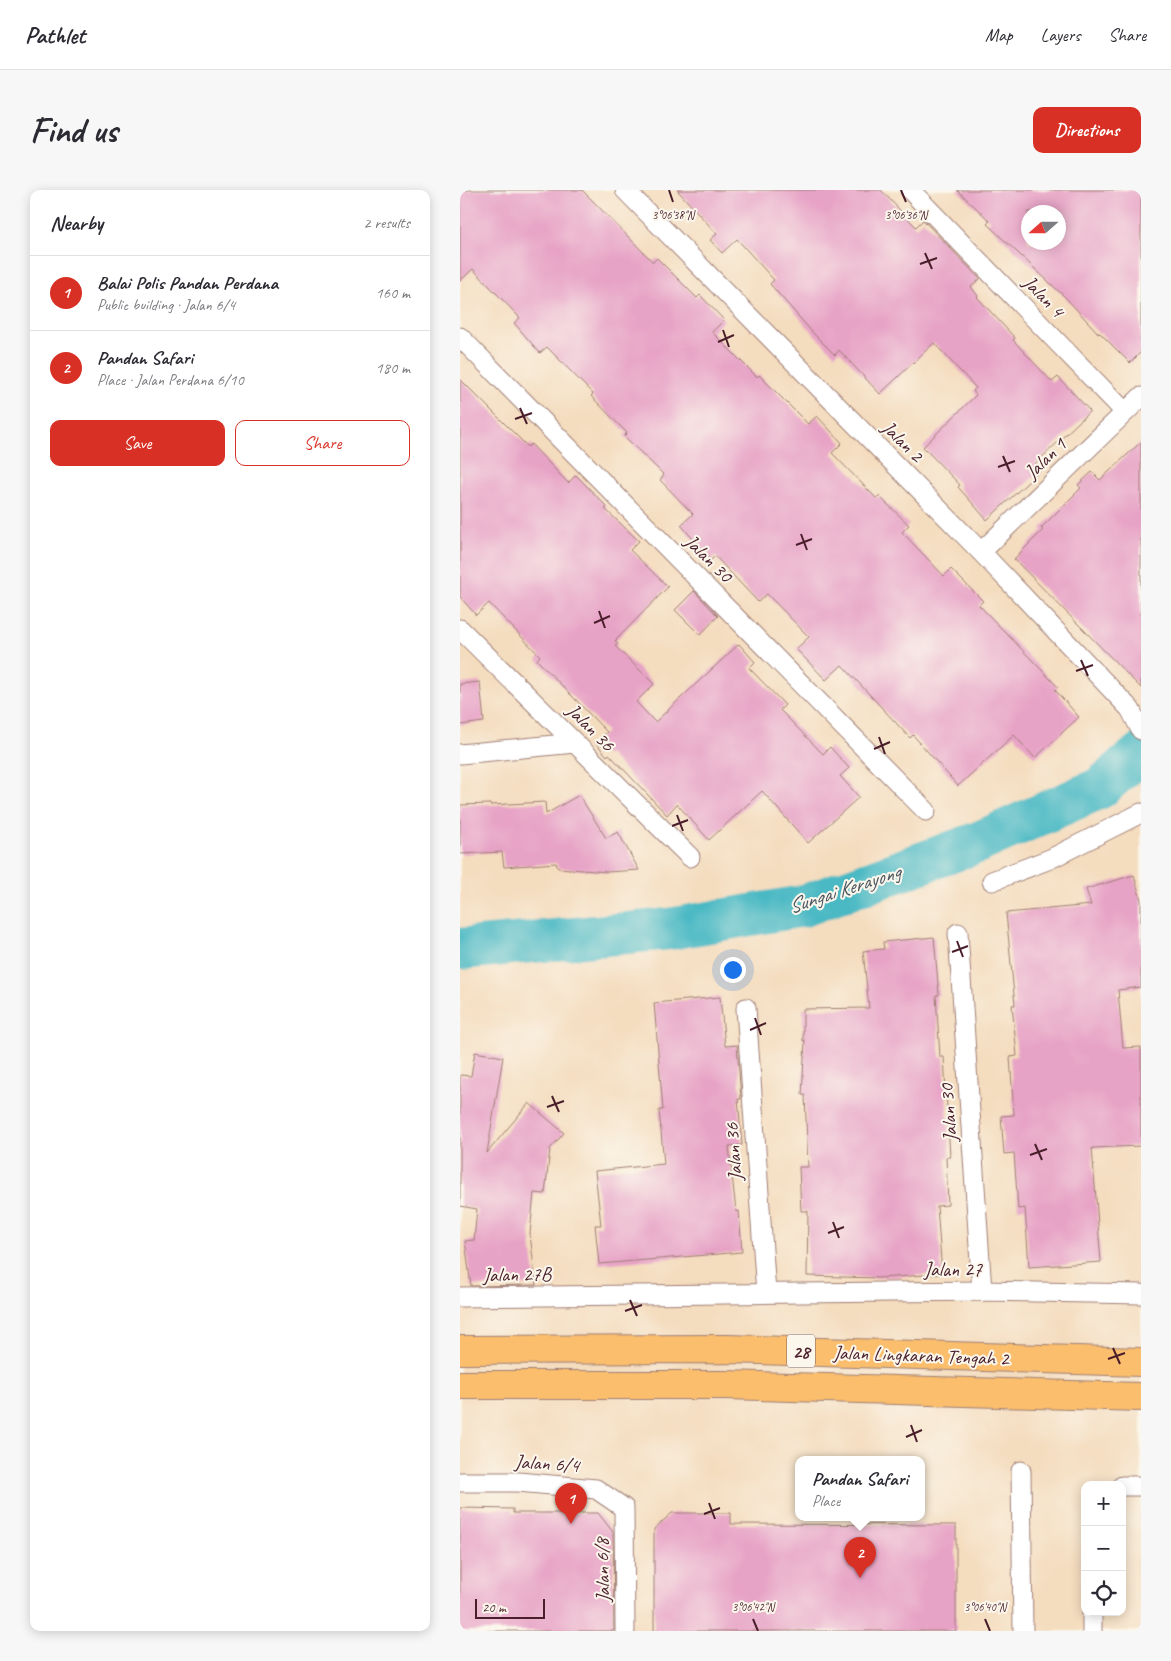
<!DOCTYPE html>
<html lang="en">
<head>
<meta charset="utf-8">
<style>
  :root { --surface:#fff; --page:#f7f7f7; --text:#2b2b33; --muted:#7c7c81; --line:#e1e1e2; --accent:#d93025 }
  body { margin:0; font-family:Caveat,sans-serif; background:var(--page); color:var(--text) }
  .controls { position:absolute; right:15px; bottom:15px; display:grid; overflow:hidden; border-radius:10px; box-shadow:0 2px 12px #0003 }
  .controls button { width:45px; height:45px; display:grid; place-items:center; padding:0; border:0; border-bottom:1px solid var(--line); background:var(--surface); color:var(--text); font:25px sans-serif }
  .compass { position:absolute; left:561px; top:15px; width:45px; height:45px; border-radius:50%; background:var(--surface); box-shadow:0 2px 12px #0003; rotate:249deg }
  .scale { position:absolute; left:15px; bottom:12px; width:70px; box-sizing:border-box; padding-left:5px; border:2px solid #4a1f2b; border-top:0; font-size:14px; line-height:18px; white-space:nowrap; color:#4a1f2b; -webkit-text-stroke:4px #fbf7ec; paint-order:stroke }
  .you { position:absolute; left:272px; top:779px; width:18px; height:18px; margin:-12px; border:4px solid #fff; border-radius:50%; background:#1a73e8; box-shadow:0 0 0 8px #1a73e833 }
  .badge { display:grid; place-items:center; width:32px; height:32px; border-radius:50%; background:var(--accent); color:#fff; font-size:16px; font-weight:700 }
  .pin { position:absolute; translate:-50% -41px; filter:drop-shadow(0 1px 2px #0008) }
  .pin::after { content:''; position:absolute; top:26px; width:18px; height:15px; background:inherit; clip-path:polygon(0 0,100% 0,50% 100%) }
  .popup { position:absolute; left:335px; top:1266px; width:130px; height:65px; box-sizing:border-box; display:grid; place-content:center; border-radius:10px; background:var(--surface); filter:drop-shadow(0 1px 4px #0005); font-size:16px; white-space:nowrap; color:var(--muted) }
  .popup b { font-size:19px; color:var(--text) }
  .popup::after { content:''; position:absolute; left:50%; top:100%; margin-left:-10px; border:10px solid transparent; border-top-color:var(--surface) }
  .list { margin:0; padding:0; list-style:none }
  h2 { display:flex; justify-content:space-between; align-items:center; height:65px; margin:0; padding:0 20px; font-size:21px }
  h2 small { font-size:16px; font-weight:400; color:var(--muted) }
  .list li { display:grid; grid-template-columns:32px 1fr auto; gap:15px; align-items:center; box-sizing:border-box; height:75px; padding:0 20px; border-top:1px solid var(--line) }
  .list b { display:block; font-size:19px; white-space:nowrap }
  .list p { margin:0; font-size:16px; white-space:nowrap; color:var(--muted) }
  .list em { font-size:16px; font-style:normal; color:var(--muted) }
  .actions { display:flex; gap:10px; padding:15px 20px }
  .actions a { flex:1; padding:11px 0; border:1px solid var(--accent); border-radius:10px; text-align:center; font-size:18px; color:var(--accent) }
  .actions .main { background:var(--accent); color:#fff }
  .icon { flex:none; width:28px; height:28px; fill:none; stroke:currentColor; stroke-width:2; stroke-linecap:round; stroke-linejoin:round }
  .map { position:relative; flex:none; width:681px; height:1441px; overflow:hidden; border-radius:10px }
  header { display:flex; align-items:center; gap:30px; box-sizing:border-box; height:70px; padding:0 25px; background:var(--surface); border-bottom:1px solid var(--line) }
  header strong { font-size:24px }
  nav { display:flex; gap:28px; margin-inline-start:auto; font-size:18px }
  .intro { display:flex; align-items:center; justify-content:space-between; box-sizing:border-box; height:120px; padding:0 30px }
  h1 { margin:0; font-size:35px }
  .button { padding:12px 22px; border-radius:10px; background:var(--accent); color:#fff; font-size:18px; font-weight:700 }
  main { display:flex; gap:30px; padding:0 30px }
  aside { flex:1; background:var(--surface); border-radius:10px; box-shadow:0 2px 12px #0003 }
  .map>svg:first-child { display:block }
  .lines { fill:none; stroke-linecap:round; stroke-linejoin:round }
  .river { stroke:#4bb9c4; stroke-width:42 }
  .building { fill:#e7a3c6; fill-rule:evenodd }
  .minor-casing { stroke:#9f7e74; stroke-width:21 }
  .trunk-casing { stroke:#9f7e74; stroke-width:30 }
  .minor { stroke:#fff; stroke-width:19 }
  .trunk { stroke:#fabe6d; stroke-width:28 }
  .ticks { fill:none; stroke:#4a1f2b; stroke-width:2 }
  .labels { text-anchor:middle; stroke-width:4; stroke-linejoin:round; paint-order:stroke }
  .shield { fill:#fbf7ec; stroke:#7f6065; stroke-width:1 }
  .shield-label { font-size:19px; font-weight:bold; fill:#4a1f2b }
  .street-label { font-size:20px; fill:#4a1f2b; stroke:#fbf7ec }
  .water-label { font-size:21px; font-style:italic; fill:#4a5561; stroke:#fbf7ec }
  .ticks-label { font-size:12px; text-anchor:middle; fill:#4a1f2b; stroke:#fbf7ec; stroke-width:4; stroke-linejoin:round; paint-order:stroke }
</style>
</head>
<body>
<header>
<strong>Pathlet</strong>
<nav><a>Map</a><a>Layers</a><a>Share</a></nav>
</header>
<div class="intro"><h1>Find us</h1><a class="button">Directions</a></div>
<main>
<aside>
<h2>Nearby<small>2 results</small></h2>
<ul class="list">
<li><span class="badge">1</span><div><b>Balai Polis Pandan Perdana</b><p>Public building · Jalan 6/4</p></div><em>160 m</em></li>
<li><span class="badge">2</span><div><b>Pandan Safari</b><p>Place · Jalan Perdana 6/10</p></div><em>180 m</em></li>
</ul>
<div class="actions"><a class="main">Save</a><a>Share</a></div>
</aside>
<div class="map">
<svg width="681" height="1441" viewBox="0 0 681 1441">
  <rect width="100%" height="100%" fill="#fbf7ec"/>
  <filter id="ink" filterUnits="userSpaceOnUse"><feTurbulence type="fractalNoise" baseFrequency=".02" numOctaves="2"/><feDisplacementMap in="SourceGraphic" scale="10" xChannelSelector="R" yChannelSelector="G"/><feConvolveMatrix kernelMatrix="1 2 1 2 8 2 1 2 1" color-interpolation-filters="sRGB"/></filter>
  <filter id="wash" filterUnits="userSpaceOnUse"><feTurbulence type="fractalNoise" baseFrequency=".0096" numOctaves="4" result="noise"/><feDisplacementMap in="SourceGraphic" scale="20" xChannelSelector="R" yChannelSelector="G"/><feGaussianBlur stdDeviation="1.12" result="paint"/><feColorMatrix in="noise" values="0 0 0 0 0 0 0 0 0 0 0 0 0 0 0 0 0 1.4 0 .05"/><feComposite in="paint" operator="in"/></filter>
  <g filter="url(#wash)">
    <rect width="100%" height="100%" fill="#f4dcbe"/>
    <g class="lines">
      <!-- river -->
      <path class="river" d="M0,759L209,739L343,716L519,652L640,598L681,563"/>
    </g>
    <g id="blocks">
      <!-- building -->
      <g class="building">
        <path d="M0,0H122L193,72L197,68L237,108L240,105L264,130L252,142L297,187L299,185L348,234L357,226L382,253L372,263L416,308L419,306L449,335L442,342L484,386L491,379L523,411L519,415L598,497L595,500L619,527L575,568L554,545L498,596L453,545L450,548L382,475L366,490L336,459L349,447L307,404L298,412L255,366L251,370L221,335L233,324L200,290L204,285L164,246L167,243L131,206L133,204L87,157L80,163L54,133L60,128L13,79L0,91Z"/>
        <path d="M217,0H421L456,37L463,30L520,89L511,97L518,106L517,107L555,148L553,150L592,192L598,187L630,221L575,274L581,280L527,330L498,297L500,295L463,257L516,205L513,201L516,198L474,153L420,204L379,160L375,165L353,143L310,94L314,90L277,49L262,63L250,50L257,44Z"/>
        <path d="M497,0H681V162L670,173L640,143L639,144L605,107L527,34L530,31ZM568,22H598V52H568Z"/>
        <path d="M0,189L68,257L71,254L108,293L116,285L147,317L145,319L179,351L170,360L208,397L155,451L158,454L155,456L194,494L176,512L195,532L279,454L295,472L289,478L325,515L320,520L363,564L370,557L389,578L380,586L399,607L348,653L302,601L249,650L217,614L207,625L149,564L147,566L135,552L147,542L77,470L80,466L29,413L16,425L0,407Z"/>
        <path d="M681,252V498L554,369L583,340L581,338L621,298L618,295L632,282L640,290Z"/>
        <path d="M234,401L258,426L240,445L215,420Z"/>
        <path d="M20,492L24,532L0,535V494Z"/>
        <path d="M119,605L146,648L158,642L179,680L147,682L98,678L96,673L44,677L42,662L0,664V615L30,614V615L85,612L86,624Z"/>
        <path d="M674,685L681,710V797L658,800L663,858L681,857V956L632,958L641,1072L569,1077L565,1018L558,1019L554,963L544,964L541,926L554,925L550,867L557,866L552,815H555L546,723L631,715L626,699Z"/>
        <path d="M474,747L479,805H476L480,867H484L490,967H486L488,1015L477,1016L482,1084L418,1088L347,1086L348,1021H341L339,977H348L345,905H342L345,850L343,851V819L409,818L403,761L424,759L423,752Z"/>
        <path d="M260,807L265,856L277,855L281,909H278L282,955L269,956L276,1022L279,1021L282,1062L139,1074L135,1035H141L135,981L204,974L199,920H203L194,813Z"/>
        <path d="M15,862L43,867L27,963L69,913L104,943L90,959L85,1004L74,1003L70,1044L76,1095L11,1096L5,1051L14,1050L17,1019L0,1016V885L11,886Z"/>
        <path d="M0,1318L53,1319V1323H138L153,1342L154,1441H0Z"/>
        <path d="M212,1323H271V1334L496,1335V1441H194V1339Z"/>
      </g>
    </g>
  </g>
  <g filter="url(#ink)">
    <use href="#blocks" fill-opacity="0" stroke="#9f7e74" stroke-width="1"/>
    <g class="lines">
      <defs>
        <g id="minor">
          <path d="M165,0L521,362L670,519L681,540"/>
          <path d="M450,0L665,222"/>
          <path d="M0,147L466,621"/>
          <path d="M521,362L681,207"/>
          <path d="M0,439L230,667"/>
          <path d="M0,564L115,553"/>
          <path d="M532,691L590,669L681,623"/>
          <path d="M498,743L522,1101"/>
          <path d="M286,818L306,1103"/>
          <path d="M0,1107L522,1101L681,1104"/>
          <path d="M561,1281L563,1441"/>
          <path d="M0,1292H58L136,1299L164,1318L165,1441"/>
          <path d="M662,1296H681"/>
          <path d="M632,1441V1422"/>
        </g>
        <g id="trunk">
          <path d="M0,1160L267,1159L681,1172"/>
          <path d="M0,1195H265L681,1207"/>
        </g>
      </defs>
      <!-- minor casing -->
      <use href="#minor" class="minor-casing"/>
      <!-- trunk casing -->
      <use href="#trunk" class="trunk-casing"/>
      <!-- minor -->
      <use href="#minor" class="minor"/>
      <!-- trunk -->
      <use href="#trunk" class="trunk"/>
    </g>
  </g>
  <!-- ticks -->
  <path class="ticks" d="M209,0L213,12M441,0L446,12M465,63L472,79M460,74L477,68M263,140L269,157M258,152L274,145M60,218L67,234M55,229L72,223M543,266L550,282M538,277L555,271M341,344L347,360M336,355L352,349M139,421L145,438M134,433L150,426M621,470L628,486M616,481L633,475M419,547L425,564M414,559L430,552M217,625L223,641M212,636L228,630M497,751L503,767M492,762L508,756M295,828L301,845M290,840L306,833M92,906L99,922M87,917L104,911M575,954L582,970M570,965L587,959M373,1032L379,1048M368,1043L384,1037M170,1110L177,1126M165,1121L182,1115M653,1158L660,1174M648,1169L665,1163M451,1235L457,1252M446,1247L462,1240M249,1313L255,1329M244,1324L260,1318M293,1429L298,1441M525,1429L530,1441"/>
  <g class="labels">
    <!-- shield labels -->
    <rect class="shield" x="327" y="1144.5" width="28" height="33" rx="4"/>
    <g class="shield-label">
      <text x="341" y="1168">28</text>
    </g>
    <!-- street labels -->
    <g class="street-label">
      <text transform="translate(584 106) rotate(46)" y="7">Jalan 4</text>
      <text transform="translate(443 251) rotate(45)" y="7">Jalan 2</text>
      <text transform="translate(585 268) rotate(-44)" y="7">Jalan 1</text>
      <text transform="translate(249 368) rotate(45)" y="7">Jalan 30</text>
      <text transform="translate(131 537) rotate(45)" y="7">Jalan 36</text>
      <text transform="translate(488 923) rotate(-94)" y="7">Jalan 30</text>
      <text transform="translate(273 962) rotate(-94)" y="7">Jalan 36</text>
      <text x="493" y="1086">Jalan 27</text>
      <text transform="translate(57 1084) rotate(-1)" y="7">Jalan 27B</text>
      <text transform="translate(461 1165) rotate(2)" y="7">Jalan Lingkaran Tengah 2</text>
      <text transform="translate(87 1273) rotate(4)" y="7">Jalan 6/4</text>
      <text transform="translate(142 1380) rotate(-91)" y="7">Jalan 6/8</text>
    </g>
    <!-- water labels -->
    <g class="water-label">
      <text transform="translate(384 699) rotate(-18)" y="7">Sungai Kerayong</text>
    </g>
  </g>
  <g class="ticks-label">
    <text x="213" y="29">3°06'38"N</text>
    <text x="446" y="29">3°06'36"N</text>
    <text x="293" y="1421">3°06'42"N</text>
    <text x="525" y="1421">3°06'40"N</text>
  </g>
</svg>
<div class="controls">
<button>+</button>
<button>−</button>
<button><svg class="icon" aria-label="locate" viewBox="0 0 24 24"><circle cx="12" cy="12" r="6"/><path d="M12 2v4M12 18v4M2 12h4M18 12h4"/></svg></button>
</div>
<svg class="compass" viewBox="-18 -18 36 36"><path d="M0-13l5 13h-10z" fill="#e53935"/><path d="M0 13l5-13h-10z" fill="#7c7c81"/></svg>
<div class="scale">20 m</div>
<div class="you"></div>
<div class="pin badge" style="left:111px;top:1334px">1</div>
<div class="pin badge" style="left:400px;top:1388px">2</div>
<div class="popup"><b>Pandan Safari</b>Place</div>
</div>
</main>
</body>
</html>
